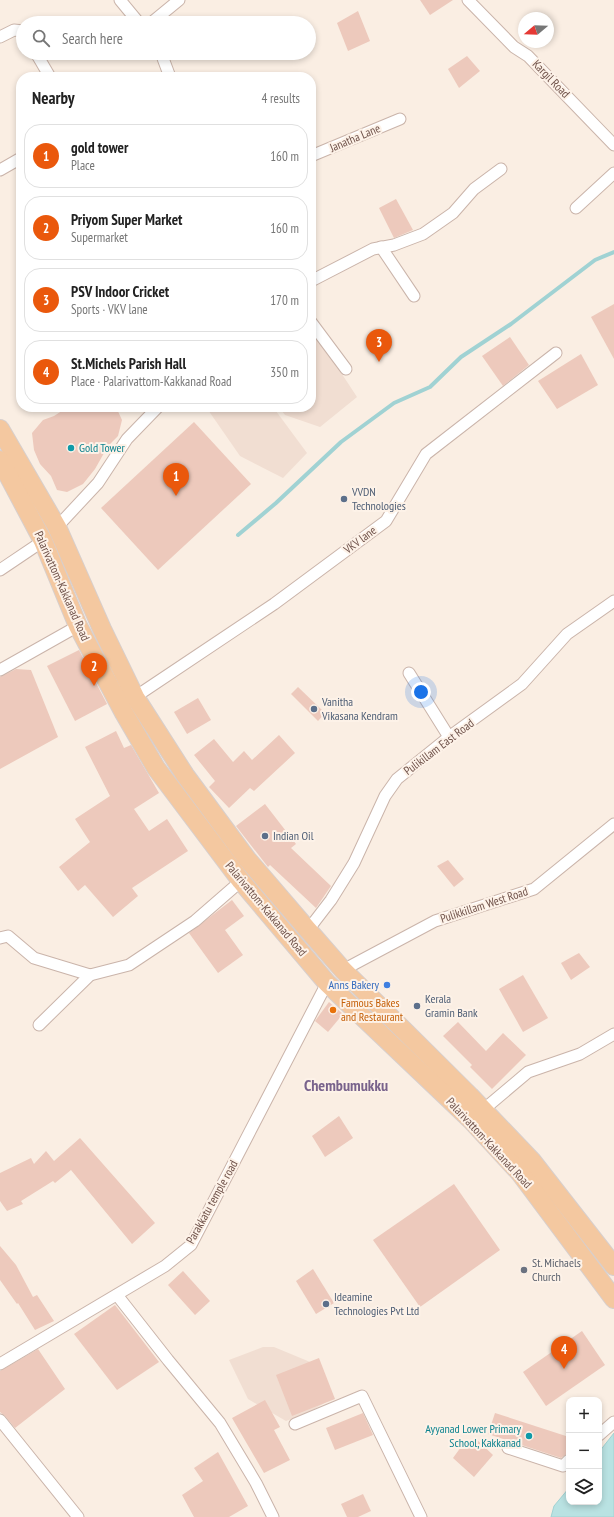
<!DOCTYPE html>
<html lang="en">
<head>
<meta charset="utf-8">
<style>
  :root { --surface:#fff; --page:#f6f6f6; --text:#222; --muted:#767676; --line:#e0e0e0; --accent:#ea580c }
  body { margin:0; font-family:"PT Sans Narrow",sans-serif; background:var(--page); color:var(--text) }
  .controls { position:absolute; right:12px; bottom:12px; display:grid; overflow:hidden; border-radius:8px; box-shadow:0 2px 6px #0003 }
  .controls button { width:36px; height:36px; display:grid; place-items:center; padding:0; border:0; border-bottom:1px solid var(--line); background:var(--surface); color:var(--text); font:20px sans-serif }
  .compass { position:absolute; left:518px; top:12px; width:36px; height:36px; border-radius:50%; background:var(--surface); box-shadow:0 2px 6px #0003; rotate:251deg }
  .you { position:absolute; left:421px; top:692px; width:14px; height:14px; margin:-10px; border:3px solid #fff; border-radius:50%; background:#1a73e8; box-shadow:0 0 0 6px #1a73e833 }
  .badge { display:grid; place-items:center; width:26px; height:26px; border-radius:50%; background:var(--accent); color:#fff; font-size:13px; font-weight:700 }
  .pin { position:absolute; translate:-50% -33px; filter:drop-shadow(0 1px 2px #0008) }
  .pin::after { content:''; position:absolute; top:21px; width:14px; height:12px; background:inherit; clip-path:polygon(0 0,100% 0,50% 100%) }
  .list { margin:0; padding:0; list-style:none }
  h2 { display:flex; justify-content:space-between; align-items:center; height:52px; margin:0; padding:0 16px; font-size:17px }
  h2 small { font-size:13px; font-weight:400; color:var(--muted) }
  .list li { display:grid; grid-template-columns:26px 1fr auto; gap:12px; align-items:center; box-sizing:border-box; height:64px; margin:0 8px 8px; padding:0 8px; border:1px solid var(--line); border-radius:16px }
  .list b { display:block; font-size:15px; white-space:nowrap }
  .list p { margin:0; font-size:13px; white-space:nowrap; color:var(--muted) }
  .list em { font-size:13px; font-style:normal; color:var(--muted) }
  .icon { flex:none; width:22px; height:22px; fill:none; stroke:currentColor; stroke-width:2; stroke-linecap:round; stroke-linejoin:round }
  .map { position:relative; flex:none; width:614px; height:1517px; overflow:hidden }
  .search { position:absolute; background:var(--surface); box-shadow:0 2px 6px #0003; left:16px; top:16px; width:300px; height:44px; display:flex; align-items:center; gap:10px; box-sizing:border-box; padding:0 14px; border-radius:22px; color:var(--muted); font-size:15px }
  .panel { position:absolute; background:var(--surface); box-shadow:0 2px 6px #0003; left:16px; top:72px; width:300px; height:340px; border-radius:16px }
  .map>svg:first-child { display:block }
  .residential { fill:#f1ded2 }
  .water { fill:#b9e2e2; stroke:#a0d2d3 }
  .lines { fill:none; stroke-linecap:round; stroke-linejoin:round }
  .stream { stroke:#a0d2d3; stroke-width:4 }
  .building { fill:#edc9bc }
  .minor-casing { stroke:#cab4aa; stroke-width:13 }
  .primary-casing { stroke:#d7cfcd; stroke-width:20 }
  .minor { stroke:#fff; stroke-width:11 }
  .primary { stroke:#f4c8a0; stroke-width:18 }
  .culture-dot { fill:#0f9aa8; stroke:#fdf2e8; stroke-width:1.5 }
  .service-dot { fill:#5c6f8a; stroke:#fdf2e8; stroke-width:1.5 }
  .shop-dot { fill:#3f7fe0; stroke:#fdf2e8; stroke-width:1.5 }
  .food-dot { fill:#e8710a; stroke:#fdf2e8; stroke-width:1.5 }
  .worship-dot { fill:#6b7280; stroke:#fdf2e8; stroke-width:1.5 }
  .labels { text-anchor:middle; stroke-width:4; stroke-linejoin:round; paint-order:stroke }
  .street-label { font-size:12px; fill:#70534b; stroke:#fdf2e8 }
  .culture-label { font-size:12px; fill:#0d838f; stroke:#fdf2e8; text-anchor:start }
  .service-label { font-size:12px; fill:#4e5e75; stroke:#fdf2e8; text-anchor:start }
  .shop-label { font-size:12px; fill:#366cbe; stroke:#fdf2e8; text-anchor:end }
  .food-label { font-size:12px; fill:#c56008; stroke:#fdf2e8; text-anchor:start }
  .worship-label { font-size:12px; fill:#5b616d; stroke:#fdf2e8; text-anchor:start }
  .district-label { font-size:16px; font-weight:bold; fill:#79638c; stroke:#fdf2e8 }
</style>
</head>
<body>
<div class="map">
<svg width="614" height="1517" viewBox="0 0 614 1517">
  <rect width="100%" height="100%" fill="#faeee3"/>
  <!-- residential -->
  <g class="residential">
    <path d="M311,327L357,397L320,427L285,415L279,407H311Z"/>
    <path d="M206,407H273L307,453L283,478L240,456Z"/>
    <path d="M263,1347H274L315,1364L326,1402L308,1413L286,1421L248,1399L229,1360Z"/>
  </g>
  <!-- water -->
  <path class="water" d="M614,1433V1517H551L554,1506L569,1488V1502H599V1452Z"/>
  <g class="lines">
    <!-- stream -->
    <path class="stream" d="M238,535L276,503L341,442L394,403L430,387L461,357L511,324L595,260L614,252"/>
  </g>
  <!-- building -->
  <g class="building">
    <path d="M420,0H453L430,15Z"/>
    <path d="M358,11L370,41L348,51L337,23Z"/>
    <path d="M467,56L480,71L459,88L448,69Z"/>
    <path d="M396,199L413,230L394,238L379,208Z"/>
    <path d="M614,304V359L591,317Z"/>
    <path d="M510,337L529,365L503,386L482,356Z"/>
    <path d="M581,354L598,385L557,409L538,381Z"/>
    <path d="M68,407H116L122,420L118,436L108,446L95,469L83,484L67,492L57,490L51,476L40,464L34,450L32,433L43,420L54,416Z"/>
    <path d="M194,422L251,484L158,570L101,508Z"/>
    <path d="M79,650L107,704L75,721L47,666Z"/>
    <path d="M16,669L31,670L58,737L0,769V677Z"/>
    <path d="M298,687L325,713L318,721L291,694Z"/>
    <path d="M198,698L211,720L187,734L174,712Z"/>
    <path d="M116,731L124,748L131,745L159,793L134,809L149,831L167,819L188,851L132,888L138,896L113,917L85,885L78,891L59,867L90,842L75,819L110,796L85,747Z"/>
    <path d="M279,735L295,753L254,791L250,788L229,808L209,787L215,781L194,755L214,739L233,762L244,751L252,760Z"/>
    <path d="M265,804L296,844L291,848L331,886L316,908L270,865L268,867L236,826Z"/>
    <path d="M448,860L464,879L454,887L437,866Z"/>
    <path d="M232,900L244,916L225,930L243,955L218,973L189,933Z"/>
    <path d="M579,953L590,967L571,980L561,963Z"/>
    <path d="M523,975L548,1018L523,1032L499,989Z"/>
    <path d="M329,1002L343,1014L328,1032L315,1021Z"/>
    <path d="M458,1022L486,1051L503,1033L526,1055L492,1089L470,1067L472,1065L443,1036Z"/>
    <path d="M339,1116L353,1138L325,1157L312,1136Z"/>
    <path d="M80,1138L155,1223L132,1244L71,1170L55,1183L53,1181L21,1201L23,1204L7,1211L0,1201V1173L31,1158L34,1164L46,1151L54,1161Z"/>
    <path d="M454,1184L500,1250L420,1307L373,1240Z"/>
    <path d="M0,1246L16,1265L33,1297L37,1295L54,1321L35,1330L18,1303L17,1304L0,1280Z"/>
    <path d="M313,1269L334,1303L316,1314L296,1281Z"/>
    <path d="M183,1271L210,1301L195,1315L168,1285Z"/>
    <path d="M115,1305L159,1362L117,1390L74,1334Z"/>
    <path d="M582,1331L605,1365L546,1406L523,1372Z"/>
    <path d="M38,1349L65,1389L15,1428L5,1416L0,1412V1371Z"/>
    <path d="M319,1358L335,1399L292,1416L276,1375Z"/>
    <path d="M265,1400L280,1427L274,1430L290,1460L264,1473L232,1418Z"/>
    <path d="M363,1413L373,1435L335,1450L326,1428Z"/>
    <path d="M495,1413L569,1437L568,1453L561,1458L488,1434Z"/>
    <path d="M475,1438L493,1455L474,1477L453,1458L461,1447L465,1449Z"/>
    <path d="M218,1452L248,1506L229,1517H194L182,1495L203,1481L194,1468Z"/>
    <path d="M363,1494L371,1511L358,1517H347L341,1504Z"/>
  </g>
  <g class="lines">
    <defs>
      <g id="minor">
        <path d="M120,0L139,23"/>
        <path d="M468,0L514,47L528,56L614,145"/>
        <path d="M151,23L179,0"/>
        <path d="M0,37L14,30L23,31"/>
        <path d="M36,53L50,77"/>
        <path d="M161,53L170,77"/>
        <path d="M311,156L400,119"/>
        <path d="M0,170L21,158"/>
        <path d="M576,208L614,173"/>
        <path d="M381,247L414,296"/>
        <path d="M311,281L373,249L394,245L423,234L453,213L474,189L501,169"/>
        <path d="M311,322L346,369"/>
        <path d="M57,527L98,483L127,439L158,407"/>
        <path d="M0,570L43,541"/>
        <path d="M0,670L78,626"/>
        <path d="M409,673L449,737"/>
        <path d="M135,697L274,604L386,521L426,454L556,353"/>
        <path d="M308,930L331,900L354,863L385,796L397,779L449,737L522,684L567,634L614,601"/>
        <path d="M0,938L8,936L34,958L90,975L129,965L195,921L241,881"/>
        <path d="M343,970L435,921L534,889L614,824"/>
        <path d="M39,1025L90,975"/>
        <path d="M483,1110L528,1072L580,1054L614,1034"/>
        <path d="M117,1295L168,1360L220,1423L256,1483L273,1517"/>
        <path d="M0,1364L165,1266L191,1245L327,983"/>
        <path d="M0,1420L78,1517"/>
        <path d="M295,1424L362,1396L421,1517"/>
        <path d="M599,1435L614,1422"/>
        <path d="M508,1448L563,1466L569,1460"/>
      </g>
      <g id="primary">
        <path d="M0,429L57,527L102,629L135,697L185,775L247,859L308,930L343,970L470,1096L532,1161L614,1266"/>
        <path d="M0,460L43,541L78,626L124,713L156,768L241,881L327,983L471,1120L520,1173L614,1299"/>
      </g>
    </defs>
    <!-- minor casing -->
    <use href="#minor" class="minor-casing"/>
    <!-- primary casing -->
    <use href="#primary" class="primary-casing"/>
    <!-- minor -->
    <use href="#minor" class="minor"/>
    <!-- primary -->
    <use href="#primary" class="primary"/>
  </g>
  <!-- markers -->
  <g class="culture-dot">
    <circle cx="71" cy="448" r="4"/>
    <circle cx="529" cy="1436" r="4"/>
  </g>
  <g class="service-dot">
    <circle cx="344" cy="499" r="4"/>
    <circle cx="314" cy="709" r="4"/>
    <circle cx="265" cy="836" r="4"/>
    <circle cx="417" cy="1006" r="4"/>
    <circle cx="326" cy="1304" r="4"/>
  </g>
  <circle class="shop-dot" cx="387" cy="985" r="4"/>
  <circle class="food-dot" cx="333" cy="1010" r="4"/>
  <circle class="worship-dot" cx="524" cy="1270" r="4"/>
  <g class="labels">
    <!-- street labels -->
    <g class="street-label">
      <text transform="translate(551 79) rotate(46)" y="4">Kargil Road</text>
      <text transform="translate(355 138) rotate(-23)" y="4">Janatha Lane</text>
      <text transform="translate(360 540) rotate(-37)" y="4">VKV lane</text>
      <text transform="translate(62 586) rotate(66)" y="4">Palarivattom-Kakkanad Road</text>
      <text transform="translate(439 747) rotate(-37)" y="4">Pulikillam East Road</text>
      <text transform="translate(484 905) rotate(-18)" y="4">Pulikkillam West Road</text>
      <text transform="translate(266 909) rotate(50)" y="4">Palarivattom-Kakkanad Road</text>
      <text transform="translate(489 1143) rotate(47)" y="4">Palarivattom-Kakkanad Road</text>
      <text transform="translate(212 1202) rotate(-61)" y="4">Parakkatu temple road</text>
    </g>
    <!-- culture labels -->
    <g class="culture-label">
      <text x="79" y="452">Gold Tower</text>
      <text x="521" y="1433" text-anchor="end">Ayyanad Lower Primary<tspan x="521" dy="14">School, Kakkanad</tspan></text>
    </g>
    <!-- service labels -->
    <g class="service-label">
      <text x="352" y="496">VVDN<tspan x="352" dy="14">Technologies</tspan></text>
      <text x="322" y="706">Vanitha<tspan x="322" dy="14">Vikasana Kendram</tspan></text>
      <text x="273" y="840">Indian Oil</text>
      <text x="425" y="1003">Kerala<tspan x="425" dy="14">Gramin Bank</tspan></text>
      <text x="334" y="1301">Ideamine<tspan x="334" dy="14">Technologies Pvt Ltd</tspan></text>
    </g>
    <!-- shop labels -->
    <g class="shop-label">
      <text x="379" y="989">Anns Bakery</text>
    </g>
    <!-- food labels -->
    <g class="food-label">
      <text x="341" y="1007">Famous Bakes<tspan x="341" dy="14">and Restaurant</tspan></text>
    </g>
    <!-- worship labels -->
    <g class="worship-label">
      <text x="532" y="1267">St. Michaels<tspan x="532" dy="14">Church</tspan></text>
    </g>
    <!-- district labels -->
    <g class="district-label">
      <text x="346" y="1091">Chembumukku</text>
    </g>
  </g>
</svg>
<div class="controls">
<button>+</button>
<button>−</button>
<button><svg class="icon" aria-label="layers" viewBox="0 0 24 24"><path d="M12 4l9 5-9 5-9-5zM3 14l9 5 9-5"/></svg></button>
</div>
<svg class="compass" viewBox="-18 -18 36 36"><path d="M0-13l5 13h-10z" fill="#e53935"/><path d="M0 13l5-13h-10z" fill="#767676"/></svg>
<div class="you"></div>
<div class="pin badge" style="left:176px;top:496px">1</div>
<div class="pin badge" style="left:94px;top:686px">2</div>
<div class="pin badge" style="left:379px;top:362px">3</div>
<div class="pin badge" style="left:564px;top:1369px">4</div>
<div class="search"><svg class="icon" aria-label="search" viewBox="0 0 24 24"><circle cx="10" cy="10" r="6"/><path d="M15 15l6 6"/></svg>Search here</div>
<section class="panel">
<h2>Nearby<small>4 results</small></h2>
<ul class="list">
<li><span class="badge">1</span><div><b>gold tower</b><p>Place</p></div><em>160 m</em></li>
<li><span class="badge">2</span><div><b>Priyom Super Market</b><p>Supermarket</p></div><em>160 m</em></li>
<li><span class="badge">3</span><div><b>PSV Indoor Cricket</b><p>Sports · VKV lane</p></div><em>170 m</em></li>
<li><span class="badge">4</span><div><b>St.Michels Parish Hall</b><p>Place · Palarivattom-Kakkanad Road</p></div><em>350 m</em></li>
</ul>
</section>
</div>
</body>
</html>
